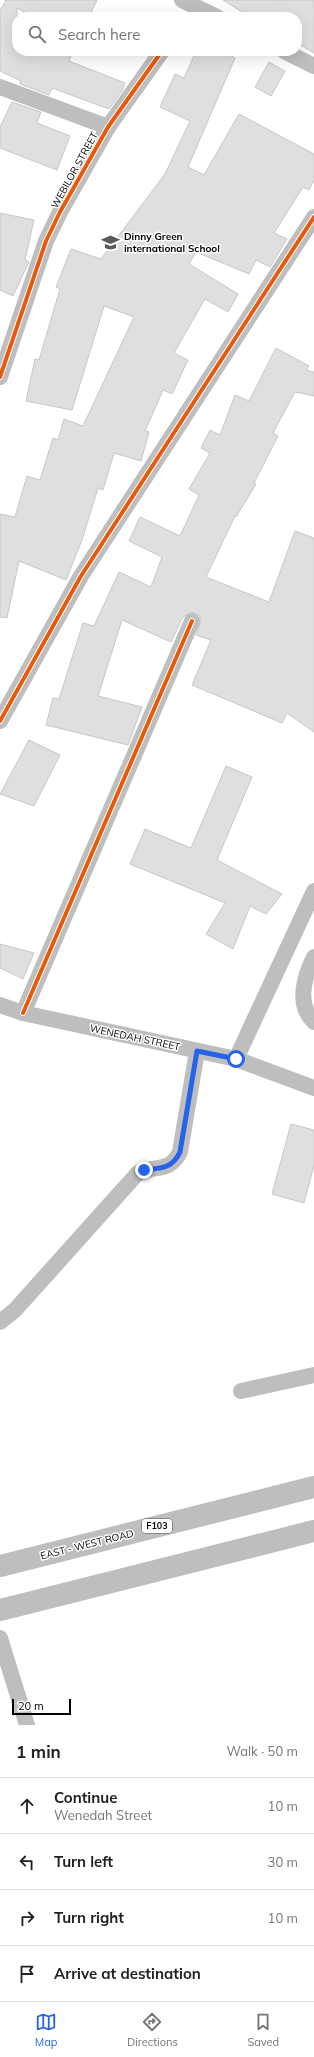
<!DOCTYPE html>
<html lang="en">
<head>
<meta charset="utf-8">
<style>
  :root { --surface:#fff; --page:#f6f6f6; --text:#202124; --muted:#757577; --line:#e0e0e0; --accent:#2563eb }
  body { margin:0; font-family:Mulish,sans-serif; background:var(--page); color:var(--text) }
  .scale { position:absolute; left:12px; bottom:10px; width:59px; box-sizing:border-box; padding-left:4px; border:2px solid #000; border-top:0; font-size:11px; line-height:14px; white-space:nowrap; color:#000; -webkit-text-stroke:3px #fff; paint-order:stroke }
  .stop { position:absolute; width:12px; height:12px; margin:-9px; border:3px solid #2563eb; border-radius:50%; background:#fff }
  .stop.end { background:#2563eb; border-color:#fff; box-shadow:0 1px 4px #0008 }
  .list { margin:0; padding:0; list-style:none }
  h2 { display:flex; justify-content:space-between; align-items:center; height:52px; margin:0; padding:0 16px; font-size:17px }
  h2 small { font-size:13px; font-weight:400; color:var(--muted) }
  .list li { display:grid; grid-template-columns:26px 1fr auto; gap:12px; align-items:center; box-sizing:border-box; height:56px; padding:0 16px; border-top:1px solid var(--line) }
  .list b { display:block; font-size:15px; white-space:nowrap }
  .list p { margin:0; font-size:13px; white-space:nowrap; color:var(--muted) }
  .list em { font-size:13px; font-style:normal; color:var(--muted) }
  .icon { flex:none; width:22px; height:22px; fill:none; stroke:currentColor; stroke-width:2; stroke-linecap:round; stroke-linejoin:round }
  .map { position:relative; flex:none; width:314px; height:1725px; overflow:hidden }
  .search { position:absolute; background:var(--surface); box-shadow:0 4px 16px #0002; left:12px; right:12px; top:12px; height:44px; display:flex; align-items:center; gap:10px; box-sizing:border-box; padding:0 14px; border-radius:16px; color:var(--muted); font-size:15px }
  .sheet { height:276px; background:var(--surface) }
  nav { display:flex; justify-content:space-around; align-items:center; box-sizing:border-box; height:56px; border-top:1px solid var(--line); background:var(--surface); font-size:11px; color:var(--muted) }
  nav a { display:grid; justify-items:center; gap:2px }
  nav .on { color:var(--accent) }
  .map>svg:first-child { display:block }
  .building { fill:#dfdfdf; stroke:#c7c7c7 }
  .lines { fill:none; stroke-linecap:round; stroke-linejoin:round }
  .street { stroke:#bebebe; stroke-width:16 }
  .primary { stroke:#bebebe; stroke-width:22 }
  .cycleway-casing { stroke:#fff; stroke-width:6 }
  .cycleway { stroke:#e8590c; stroke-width:4 }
  .route { stroke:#2563eb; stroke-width:5 }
  .labels { text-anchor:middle; stroke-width:3; stroke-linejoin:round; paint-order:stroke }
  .shield { fill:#fff; stroke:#4c4c4c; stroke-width:1 }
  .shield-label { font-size:9px; font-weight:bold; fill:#000 }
  .street-label { font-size:10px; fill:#000; stroke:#fff }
  .poi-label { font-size:10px; font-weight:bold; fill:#000; stroke:#fff; text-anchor:start }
</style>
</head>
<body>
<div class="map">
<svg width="314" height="1725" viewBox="0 0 314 1725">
  <rect width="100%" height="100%" fill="#fff"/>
  <!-- building -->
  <g class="building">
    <path d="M4,0H97L89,17H33L17,8V51H73L69,61L125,83L122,91L109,109L52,88L49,95L20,84L21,81L0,71V10L6,1Z"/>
    <path d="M223,0H314V53L297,43V17H250Z"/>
    <path d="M196,51H221L235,58L188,167L204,175L239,114L314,154V180L309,190L303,187L274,233L287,239L270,267L256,260L249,274L196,252L189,264L238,294L228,312L205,299L174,353L188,360L172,394L163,390L145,431L149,432L141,461L114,453L103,490L98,488L82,540L66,580L19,561L7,618L0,617V514L15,517L27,476L40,480L53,438L58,440L64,419L83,426L134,317L104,306L72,410L26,401L35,359L39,360L60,289L56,287L71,249L101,259L165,174L190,121L160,107L175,74L184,78Z"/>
    <path d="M269,62L285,71L271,96L255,87Z"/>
    <path d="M12,102L41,112L37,123L70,136L57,170L0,148V127Z"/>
    <path d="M0,213L34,220L25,260L29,262L13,296L0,290Z"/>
    <path d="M276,348L309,366L306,370L314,372V396L295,392L273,433L278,436L254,483L256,484L236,517L235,516L206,577L269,602L295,531L314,538V732L287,713L282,723L192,685L211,640L196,635L201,620L199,615L191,612L183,617L171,642L122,620L98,696L142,707L128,745L46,725L53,698L59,699L83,623L94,626L119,572L151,587L162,557L129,541L140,517L180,536L199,495L189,489L210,453L201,448L210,430L220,435L235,395L249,401Z"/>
    <path d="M29,740L60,755L34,806L0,794Z"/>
    <path d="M226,766L252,777L217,860L282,894L266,914L250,906L233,949L206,934L225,903L130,864L145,829L191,848Z"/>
    <path d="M0,944L34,953L23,979L0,968Z"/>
    <path d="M291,1124L314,1130V1165L304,1203L272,1194Z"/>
  </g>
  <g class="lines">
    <!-- street -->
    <g class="street">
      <path d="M182,0L217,17"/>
      <path d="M284,51L314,66"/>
      <path d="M0,87L108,127"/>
      <path d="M0,377L46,241L60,212L108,127L162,51"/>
      <path d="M0,721L81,576L314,217"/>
      <path d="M314,957C304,977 296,1005 314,1022"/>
      <path d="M0,1005L23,1013L236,1059L314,1088"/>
      <path d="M23,1013L192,621"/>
      <path d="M236,1059L314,891"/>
      <path d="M0,1322L15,1310L137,1174C154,1164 169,1174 180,1152L197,1051"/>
      <path d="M241,1391L314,1375"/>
      <path d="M0,1638L27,1725"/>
    </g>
    <!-- primary -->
    <g class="primary">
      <path d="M0,1566L314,1487"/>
      <path d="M0,1610L314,1531"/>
    </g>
    <defs>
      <g id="cycleway">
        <path d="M0,377L46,241L60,212L108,127L162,51"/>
        <path d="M0,721L81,576L314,217"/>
        <path d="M23,1013L192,621"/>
      </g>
    </defs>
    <!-- cycleway casing -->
    <use href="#cycleway" class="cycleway-casing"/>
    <!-- cycleway -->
    <use href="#cycleway" class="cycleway"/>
  </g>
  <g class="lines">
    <!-- route -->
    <path class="route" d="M144,1170C161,1168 172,1169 180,1152L197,1051L236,1059"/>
  </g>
  <!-- icons -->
  <defs>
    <symbol id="school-bare" viewBox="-9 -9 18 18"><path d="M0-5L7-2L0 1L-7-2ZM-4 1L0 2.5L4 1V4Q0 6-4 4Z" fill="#595959" stroke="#fff" stroke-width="2.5" paint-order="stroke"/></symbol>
  </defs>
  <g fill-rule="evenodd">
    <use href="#school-bare" x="98" y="230" width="25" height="25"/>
  </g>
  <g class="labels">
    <!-- shield labels -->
    <rect class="shield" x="142" y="1519" width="30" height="14" rx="3"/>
    <g class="shield-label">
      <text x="157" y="1529">F103</text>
    </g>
    <!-- street labels -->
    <g class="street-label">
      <text transform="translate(74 170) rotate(-61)" y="4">WEBILOR STREET</text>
      <text transform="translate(135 1037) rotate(12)" y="4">WENEDAH STREET</text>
      <text transform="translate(87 1544) rotate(-14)" y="4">EAST - WEST ROAD</text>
    </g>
    <!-- poi labels -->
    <g class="poi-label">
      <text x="124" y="240">Dinny Green<tspan x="124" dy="12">international School</tspan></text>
    </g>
  </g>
</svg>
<div class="scale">20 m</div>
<div class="stop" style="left:236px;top:1059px"></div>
<div class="stop end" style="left:144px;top:1170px"></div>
<div class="search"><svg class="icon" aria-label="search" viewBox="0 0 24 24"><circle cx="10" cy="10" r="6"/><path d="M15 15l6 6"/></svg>Search here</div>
</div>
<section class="sheet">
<h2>1 min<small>Walk · 50 m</small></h2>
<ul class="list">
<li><svg class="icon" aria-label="ahead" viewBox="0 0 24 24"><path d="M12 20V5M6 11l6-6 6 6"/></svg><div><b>Continue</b><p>Wenedah Street</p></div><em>10 m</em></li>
<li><svg class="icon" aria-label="left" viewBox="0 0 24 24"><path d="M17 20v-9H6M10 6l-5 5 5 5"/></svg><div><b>Turn left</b></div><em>30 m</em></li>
<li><svg class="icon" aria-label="right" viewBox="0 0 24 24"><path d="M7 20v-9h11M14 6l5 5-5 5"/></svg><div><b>Turn right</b></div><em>10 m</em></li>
<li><svg class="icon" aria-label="arrive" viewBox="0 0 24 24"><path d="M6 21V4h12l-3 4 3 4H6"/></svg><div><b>Arrive at destination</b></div></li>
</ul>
</section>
<nav>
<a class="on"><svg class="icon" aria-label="map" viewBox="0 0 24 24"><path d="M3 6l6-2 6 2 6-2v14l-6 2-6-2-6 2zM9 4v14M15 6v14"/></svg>Map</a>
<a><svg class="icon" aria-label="directions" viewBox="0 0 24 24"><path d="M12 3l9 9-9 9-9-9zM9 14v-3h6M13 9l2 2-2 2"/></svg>Directions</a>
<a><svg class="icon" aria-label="saved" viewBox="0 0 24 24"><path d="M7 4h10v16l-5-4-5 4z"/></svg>Saved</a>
</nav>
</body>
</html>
